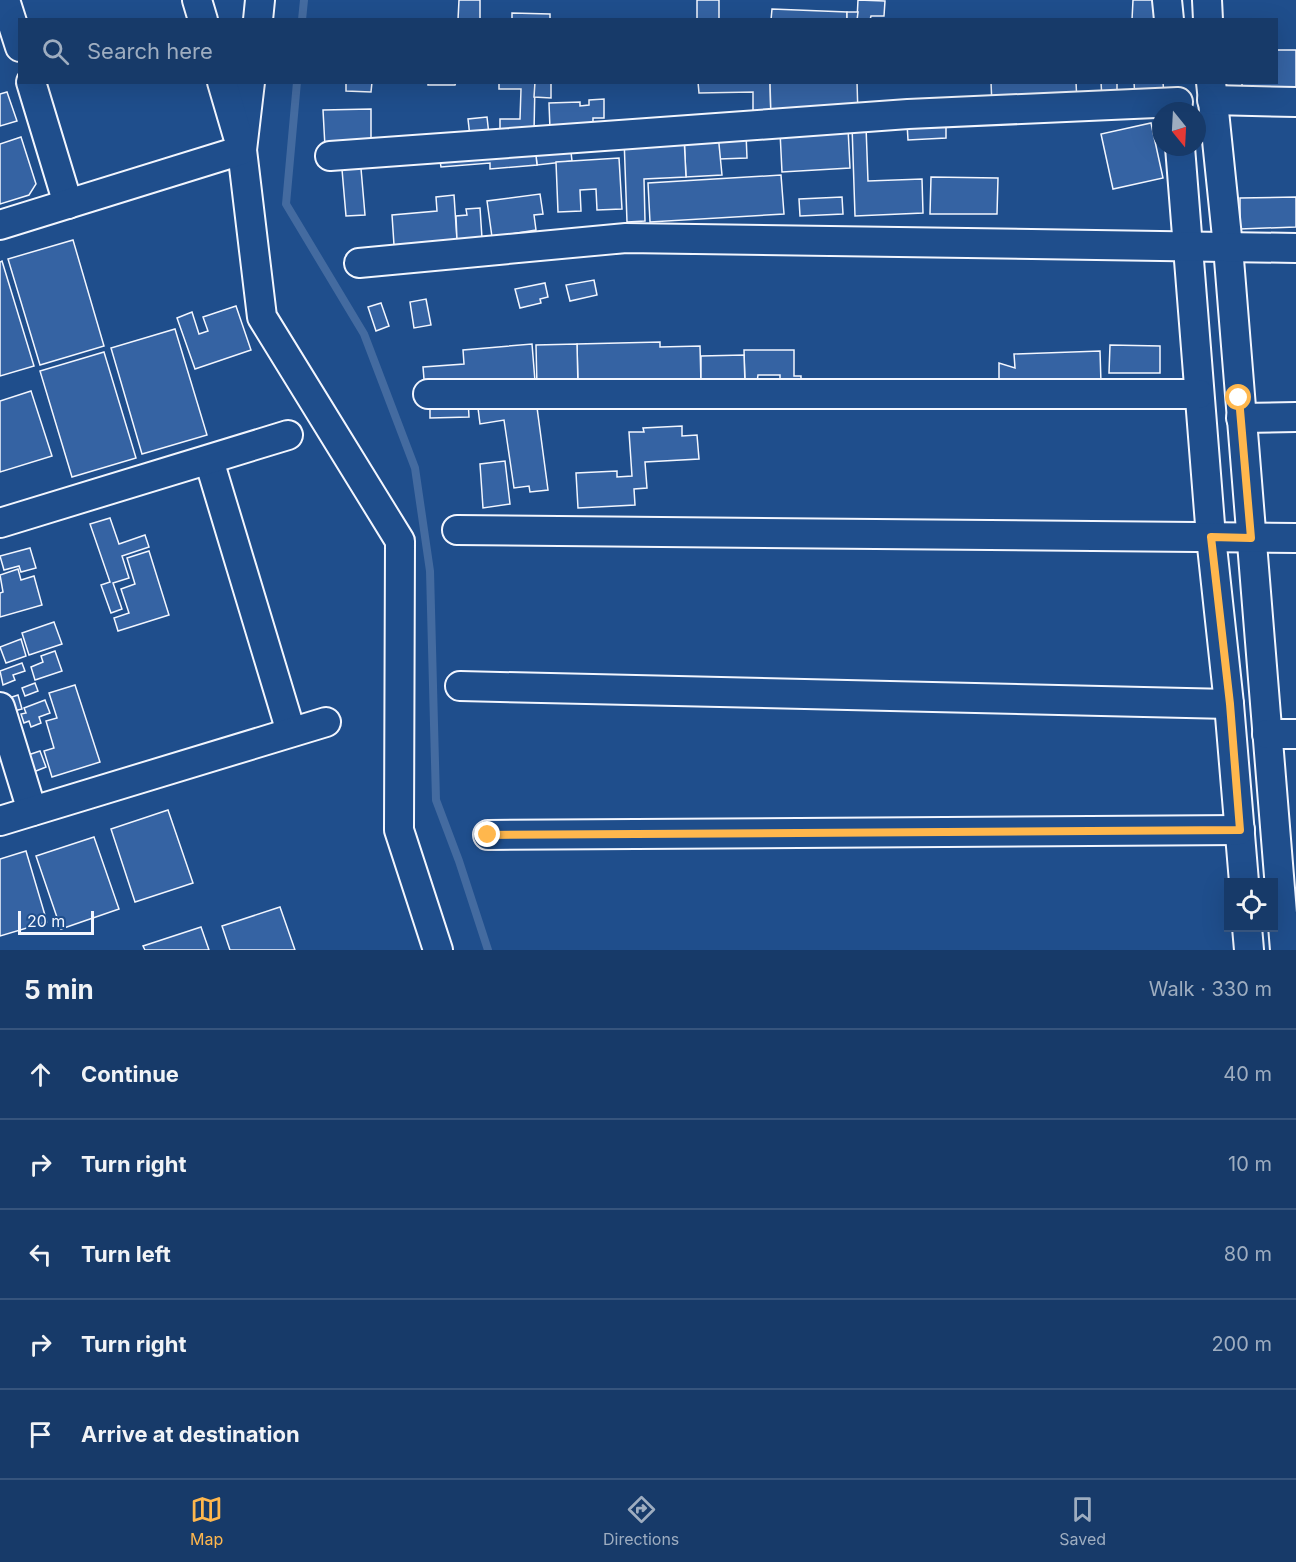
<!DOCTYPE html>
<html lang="en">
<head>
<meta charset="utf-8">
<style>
  :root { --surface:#173a69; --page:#244571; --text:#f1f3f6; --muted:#9eadc0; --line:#36547d; --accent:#ffb74d }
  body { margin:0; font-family:Inter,sans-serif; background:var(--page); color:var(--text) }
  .controls { position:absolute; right:18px; bottom:18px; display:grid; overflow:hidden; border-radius:0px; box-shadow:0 6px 24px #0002 }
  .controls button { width:54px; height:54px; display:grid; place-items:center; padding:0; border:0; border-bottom:2px solid var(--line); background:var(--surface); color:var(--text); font:30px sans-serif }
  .compass { position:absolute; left:1152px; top:102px; width:54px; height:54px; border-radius:50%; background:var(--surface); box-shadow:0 6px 24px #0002; rotate:162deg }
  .scale { position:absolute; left:18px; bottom:15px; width:76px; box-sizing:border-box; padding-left:6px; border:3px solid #f2f6ff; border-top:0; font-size:16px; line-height:21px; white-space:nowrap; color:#f2f6ff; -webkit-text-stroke:4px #1f4e8c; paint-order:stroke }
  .stop { position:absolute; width:18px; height:18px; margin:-14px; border:4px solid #ffb74d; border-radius:50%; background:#fff }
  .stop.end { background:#ffb74d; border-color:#fff; box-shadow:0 2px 6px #0008 }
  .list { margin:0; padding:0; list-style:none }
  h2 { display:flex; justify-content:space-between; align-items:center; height:78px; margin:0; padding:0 24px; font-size:26px }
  h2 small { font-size:20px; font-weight:400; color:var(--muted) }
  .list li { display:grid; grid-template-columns:39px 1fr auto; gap:18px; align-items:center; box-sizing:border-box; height:90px; padding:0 24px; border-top:2px solid var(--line) }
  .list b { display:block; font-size:22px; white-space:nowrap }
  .list em { font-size:20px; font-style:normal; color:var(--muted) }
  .icon { flex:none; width:33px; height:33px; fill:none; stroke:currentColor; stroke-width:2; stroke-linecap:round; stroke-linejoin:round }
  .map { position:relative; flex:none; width:1296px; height:950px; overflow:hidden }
  .search { position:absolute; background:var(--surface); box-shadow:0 6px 24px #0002; left:18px; right:18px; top:18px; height:66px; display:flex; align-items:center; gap:15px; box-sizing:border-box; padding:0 21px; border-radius:0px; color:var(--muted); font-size:22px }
  .sheet { height:528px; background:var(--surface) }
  nav { display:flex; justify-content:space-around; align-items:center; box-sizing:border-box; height:84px; border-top:2px solid var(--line); background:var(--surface); font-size:16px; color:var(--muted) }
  nav a { display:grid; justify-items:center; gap:3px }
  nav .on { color:var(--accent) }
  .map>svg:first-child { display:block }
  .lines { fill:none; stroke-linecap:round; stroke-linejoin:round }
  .stream { stroke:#446ba0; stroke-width:8 }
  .building { fill:#3563a3; stroke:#f2f6ff; stroke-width:1.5 }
  .minor-casing { stroke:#f2f6ff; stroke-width:32 }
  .minor { stroke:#1f4e8c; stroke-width:28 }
  .route { stroke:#ffb74d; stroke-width:8 }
</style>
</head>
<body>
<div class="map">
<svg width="1296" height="950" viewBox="0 0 1296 950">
  <rect width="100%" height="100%" fill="#1f4e8c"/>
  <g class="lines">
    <!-- stream -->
    <g class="stream">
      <path d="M302,20L304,0"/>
      <path d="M297,82L286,204L364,334L415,468L430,571L436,800L459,861L488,950"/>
    </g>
  </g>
  <!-- building -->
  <g class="building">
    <path d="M459,0H480V20H458Z"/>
    <path d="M697,0H719V19L697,20Z"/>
    <path d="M858,0L885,1L884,16H871L870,20H857Z"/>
    <path d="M1133,0H1161V20H1132Z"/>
    <path d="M772,9L847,12V20H771Z"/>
    <path d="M847,12H858L857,20H847Z"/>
    <path d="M512,13L550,14V20H512Z"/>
    <path d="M1276,50H1296V97L1242,98V82H1276Z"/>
    <path d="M346,82H372L371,92L346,91Z"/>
    <path d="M428,82H456L455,85H428Z"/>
    <path d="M499,82H535L534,132H500V119H520L521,89H499Z"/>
    <path d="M535,82H551V98L534,97Z"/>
    <path d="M698,82H770L771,118L753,120V92L699,93Z"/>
    <path d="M770,82H857L858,115L771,118Z"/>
    <path d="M991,82H1076L1077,102L992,106Z"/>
    <path d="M1101,82H1117V99H1102Z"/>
    <path d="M1134,82H1163L1164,96L1135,99Z"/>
    <path d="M7,92L17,121L0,126V94Z"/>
    <path d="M604,99V118H593V127L550,129L549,103L580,102V106L589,105V100Z"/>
    <path d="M371,109V143L325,147L323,110Z"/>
    <path d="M487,117L489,135L470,137L468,119Z"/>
    <path d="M946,122V138L908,140L907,123Z"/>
    <path d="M1151,123L1163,178L1113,189L1101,134Z"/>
    <path d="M852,126H866L868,181L922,179L923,213L855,216Z"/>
    <path d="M848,128L850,168L782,172L780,132Z"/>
    <path d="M746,133L747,158L719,159L718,134Z"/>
    <path d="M718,134L722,175L686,177L684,136Z"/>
    <path d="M684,136L686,177L644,179L645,221L627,222L624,138Z"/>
    <path d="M21,137L36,184L29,195L0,204V144Z"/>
    <path d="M570,143L572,161L537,165L535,146Z"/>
    <path d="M535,146L537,165L490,169V163L441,167L439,154Z"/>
    <path d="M360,157L365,215L346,216L341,158Z"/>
    <path d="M619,158L622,209L597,210L596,189L580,190L581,211L558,212L556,162Z"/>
    <path d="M781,175L784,214L650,222L648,183Z"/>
    <path d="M931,177L998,178L997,214H930Z"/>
    <path d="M540,194L543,214L534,215L536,230L492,237L487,201Z"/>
    <path d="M454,195L457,240L394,245L392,215L437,211L436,197Z"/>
    <path d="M842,197L843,214L800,216L799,199Z"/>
    <path d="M1296,197V227L1240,229V198Z"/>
    <path d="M480,208L482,238L457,240L456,216L467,215L466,209Z"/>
    <path d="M73,240L104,346L40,365L8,259Z"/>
    <path d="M2,261L34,366L0,376V262Z"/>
    <path d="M594,280L597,295L570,301L566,285Z"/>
    <path d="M545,283L548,297L540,299L541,303L520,308L515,289Z"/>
    <path d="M426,299L431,325L414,328L410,302Z"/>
    <path d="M381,303L389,326L376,331L368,307Z"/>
    <path d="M236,306L251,350L195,369L177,318L192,312L199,334L208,331L203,317Z"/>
    <path d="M175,329L207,435L142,454L111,348Z"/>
    <path d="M660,342V347L700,346L701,383L578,386L577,344Z"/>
    <path d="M532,344L535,381L425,391L423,367L464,364L463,350Z"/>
    <path d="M577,344L578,386L537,387L536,345Z"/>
    <path d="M1110,345L1160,346V373H1109Z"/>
    <path d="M744,350H794V376H801V384L780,385V375H758L757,383H745Z"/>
    <path d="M1100,351L1101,383L999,386V363L1015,368L1014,354Z"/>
    <path d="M104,352L136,458L72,477L40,371Z"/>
    <path d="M744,355L745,383H701V356Z"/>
    <path d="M31,391L52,456L0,472V401Z"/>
    <path d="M503,397L505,409L530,405L536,400L548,490L530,492L529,486L514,488L504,420L480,424L477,400Z"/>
    <path d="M468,399L469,417L430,418V400Z"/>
    <path d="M682,426V436L697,435L699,459L645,462L647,488L634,489L635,505L578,508L576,473L617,471V477L632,476L629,432H644L643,428Z"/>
    <path d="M505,461L510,504L483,508L480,464Z"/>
    <path d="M110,518L119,544L145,535L149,547L122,556L129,578L113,583L122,609L111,613L101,585L110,582L90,524Z"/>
    <path d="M30,548L36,568L21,572L19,566L4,570L0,556Z"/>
    <path d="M149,551L169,615L118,631L114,618L129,613L121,589L135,584L127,558Z"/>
    <path d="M18,569L21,580L34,576L42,605L0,617V593L3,592L0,575Z"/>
    <path d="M54,622L62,644L29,655L22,633Z"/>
    <path d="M21,639L26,656L6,663L0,647Z"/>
    <path d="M55,651L62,671L35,680L31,667L43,662L41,656Z"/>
    <path d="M22,663L25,671L13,675L15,680L3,685L0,671Z"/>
    <path d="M35,683L38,691L25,696L22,688Z"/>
    <path d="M75,685L100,762L52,777L44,751L54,748L46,721L57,718L49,693Z"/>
    <path d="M18,695L22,709L10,712L6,699Z"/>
    <path d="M45,700L50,713L39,717L41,723L31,727L29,721L24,723L21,714L26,713L24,708Z"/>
    <path d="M40,751L46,767L31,773L25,756Z"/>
    <path d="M168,810L193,883L135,902L111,829Z"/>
    <path d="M94,837L119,909L61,929L36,856Z"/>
    <path d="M26,851L47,922L0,936V859Z"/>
    <path d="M280,907L295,950H230L222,926Z"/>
    <path d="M201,927L209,950H145L143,946Z"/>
  </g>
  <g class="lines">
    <defs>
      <g id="minor">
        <path d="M5,0L20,47"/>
        <path d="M197,0L203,20"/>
        <path d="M1167,0L1169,20"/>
        <path d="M1207,0L1208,20"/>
        <path d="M258,20L260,0"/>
        <path d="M31,82L68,204"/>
        <path d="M250,82L242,150L262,317L400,541L399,830L438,950"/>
        <path d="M1211,82L1228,247L1285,950"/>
        <path d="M1212,100L1296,102"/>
        <path d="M1180,147L1211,537L1229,704L1244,882"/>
        <path d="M330,156L908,114L1178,102"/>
        <path d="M0,225L242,150L222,82"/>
        <path d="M359,263L626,238L1296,248"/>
        <path d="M428,394H1199"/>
        <path d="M1241,418L1296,417"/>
        <path d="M209,460L291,732"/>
        <path d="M0,523L288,435"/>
        <path d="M457,530L1296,538"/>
        <path d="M460,686L1229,704"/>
        <path d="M0,707L32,811"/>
        <path d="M1267,734H1296"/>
        <path d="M0,821L326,722"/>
        <path d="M488,835L1240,830"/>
        <path d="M1247,927L1249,950"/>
      </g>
    </defs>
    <!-- minor casing -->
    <use href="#minor" class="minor-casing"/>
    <!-- minor -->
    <use href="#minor" class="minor"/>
  </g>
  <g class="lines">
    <!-- route -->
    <path class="route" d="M488,835L1240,830L1230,704L1211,537L1251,538L1239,398"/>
  </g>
</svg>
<div class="controls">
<button><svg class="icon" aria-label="locate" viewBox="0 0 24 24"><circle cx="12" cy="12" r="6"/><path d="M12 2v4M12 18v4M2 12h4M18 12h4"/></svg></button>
</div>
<svg class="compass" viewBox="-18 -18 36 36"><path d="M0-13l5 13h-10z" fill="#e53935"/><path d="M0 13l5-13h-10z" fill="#9eadc0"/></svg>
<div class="scale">20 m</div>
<div class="stop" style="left:1239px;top:398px"></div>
<div class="stop end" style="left:488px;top:835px"></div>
<div class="search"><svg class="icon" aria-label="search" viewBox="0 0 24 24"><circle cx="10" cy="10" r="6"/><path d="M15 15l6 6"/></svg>Search here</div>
</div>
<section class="sheet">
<h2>5 min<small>Walk · 330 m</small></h2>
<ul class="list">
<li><svg class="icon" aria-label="ahead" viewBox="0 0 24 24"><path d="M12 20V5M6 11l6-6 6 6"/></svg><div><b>Continue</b></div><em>40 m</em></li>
<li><svg class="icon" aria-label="right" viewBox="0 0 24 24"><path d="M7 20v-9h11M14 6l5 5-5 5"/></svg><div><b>Turn right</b></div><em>10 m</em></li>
<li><svg class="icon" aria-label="left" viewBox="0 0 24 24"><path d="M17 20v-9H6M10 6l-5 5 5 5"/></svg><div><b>Turn left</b></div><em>80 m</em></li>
<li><svg class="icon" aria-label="right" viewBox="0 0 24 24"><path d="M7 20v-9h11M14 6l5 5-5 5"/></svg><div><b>Turn right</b></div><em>200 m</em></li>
<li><svg class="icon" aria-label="arrive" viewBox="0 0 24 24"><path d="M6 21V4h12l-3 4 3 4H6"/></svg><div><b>Arrive at destination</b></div></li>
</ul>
</section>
<nav>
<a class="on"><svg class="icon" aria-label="map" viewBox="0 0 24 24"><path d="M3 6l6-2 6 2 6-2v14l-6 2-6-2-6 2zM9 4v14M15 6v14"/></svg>Map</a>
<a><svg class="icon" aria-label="directions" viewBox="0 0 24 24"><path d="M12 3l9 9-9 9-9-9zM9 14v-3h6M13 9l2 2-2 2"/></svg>Directions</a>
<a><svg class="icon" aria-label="saved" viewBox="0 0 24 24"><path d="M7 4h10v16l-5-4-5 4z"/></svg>Saved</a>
</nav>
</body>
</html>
